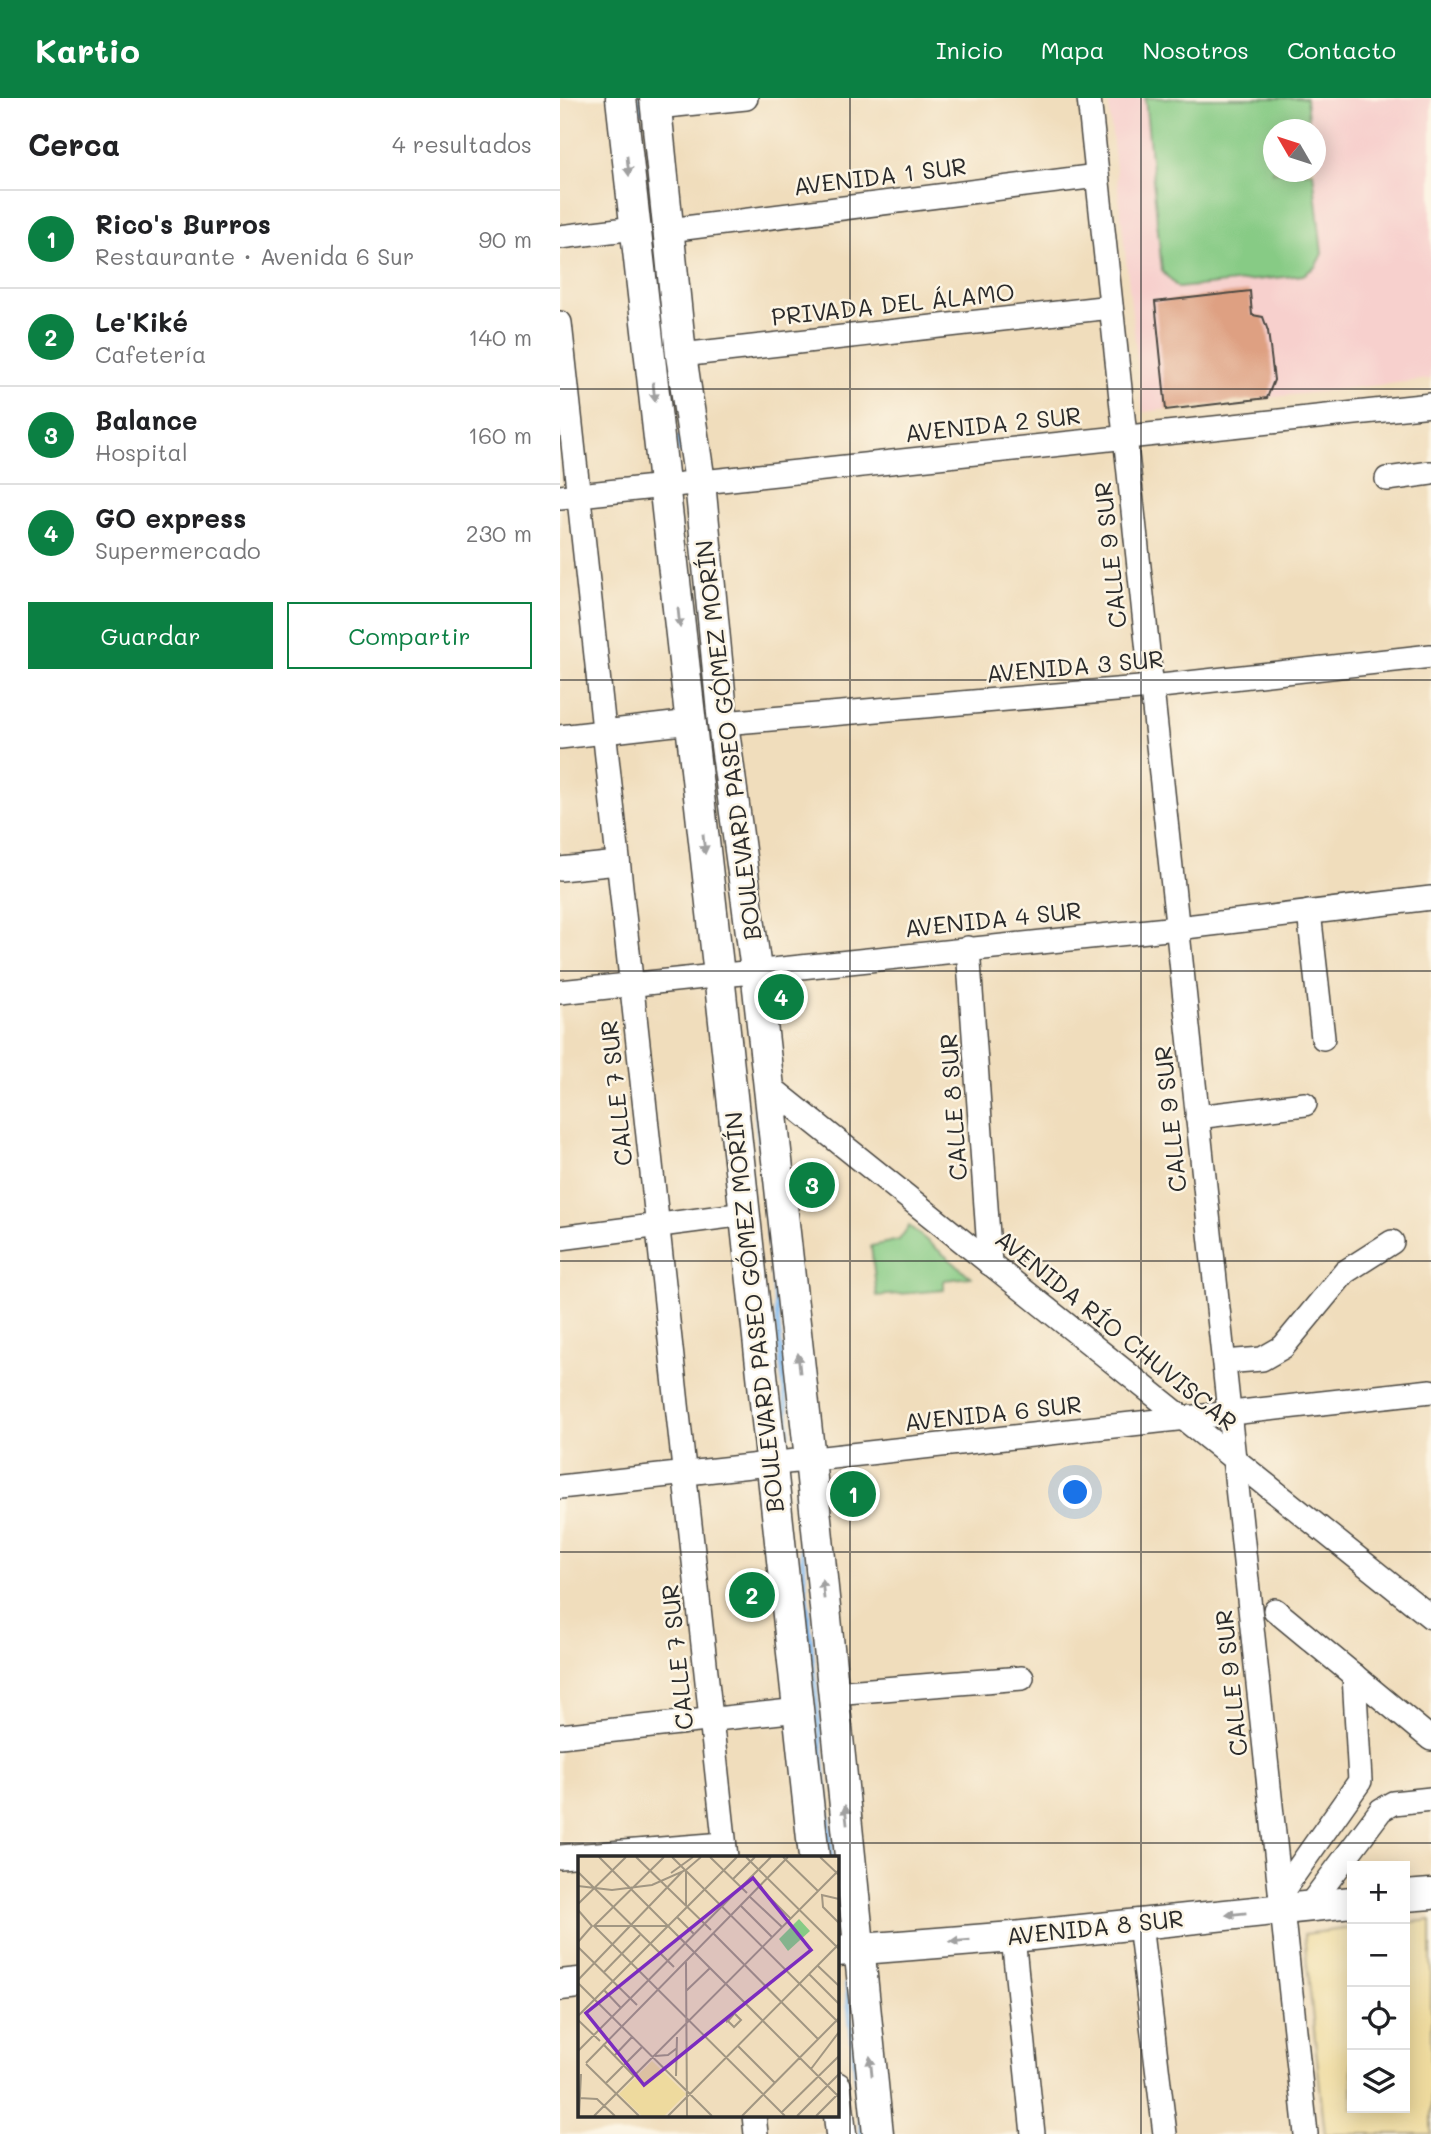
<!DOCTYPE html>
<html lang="es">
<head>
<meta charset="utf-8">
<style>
  :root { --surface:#fff; --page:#f6f6f6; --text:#202124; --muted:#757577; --line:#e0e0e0; --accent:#0b8043 }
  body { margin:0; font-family:Mali,sans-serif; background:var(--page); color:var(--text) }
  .controls { position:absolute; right:21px; bottom:21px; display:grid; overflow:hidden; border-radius:0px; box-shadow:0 4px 18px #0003 }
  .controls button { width:63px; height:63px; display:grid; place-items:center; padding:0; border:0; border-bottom:2px solid var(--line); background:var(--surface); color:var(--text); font:35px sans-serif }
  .compass { position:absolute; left:703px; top:21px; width:63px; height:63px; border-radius:50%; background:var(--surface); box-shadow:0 4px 18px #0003; rotate:309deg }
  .you { position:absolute; left:516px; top:1395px; width:24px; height:24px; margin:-18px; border:5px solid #fff; border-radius:50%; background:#1a73e8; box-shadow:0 0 0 10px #1a73e833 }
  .badge { display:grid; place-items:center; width:46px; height:46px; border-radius:50%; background:var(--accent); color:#fff; font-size:23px; font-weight:700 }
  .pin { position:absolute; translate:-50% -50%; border:4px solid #fff; box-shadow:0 2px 7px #0006 }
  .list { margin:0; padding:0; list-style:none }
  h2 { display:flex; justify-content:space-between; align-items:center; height:91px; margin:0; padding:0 28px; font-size:30px }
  h2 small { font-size:23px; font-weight:400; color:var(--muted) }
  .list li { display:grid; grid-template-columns:46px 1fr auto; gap:21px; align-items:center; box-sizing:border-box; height:98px; padding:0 28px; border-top:2px solid var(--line) }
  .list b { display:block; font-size:26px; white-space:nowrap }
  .list p { margin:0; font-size:23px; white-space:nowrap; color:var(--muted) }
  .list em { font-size:23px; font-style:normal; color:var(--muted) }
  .actions { display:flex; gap:14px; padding:21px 28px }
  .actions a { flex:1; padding:16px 0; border:2px solid var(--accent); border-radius:0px; text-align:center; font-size:24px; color:var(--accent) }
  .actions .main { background:var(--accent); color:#fff }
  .icon { flex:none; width:38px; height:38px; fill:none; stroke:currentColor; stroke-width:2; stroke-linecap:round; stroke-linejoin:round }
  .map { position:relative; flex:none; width:871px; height:2036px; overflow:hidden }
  header { display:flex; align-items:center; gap:42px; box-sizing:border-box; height:98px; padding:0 35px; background:var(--accent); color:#fff }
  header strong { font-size:33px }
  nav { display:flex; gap:38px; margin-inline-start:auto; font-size:24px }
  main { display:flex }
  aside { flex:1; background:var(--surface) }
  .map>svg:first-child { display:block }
  .built { fill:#f7d0cd; fill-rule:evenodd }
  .green { fill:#87cb85; stroke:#597b58; stroke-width:2 }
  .sand { fill:#eeda9e; stroke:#8c8264; stroke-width:2 }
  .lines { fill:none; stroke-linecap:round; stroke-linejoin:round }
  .stream { stroke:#80bbf2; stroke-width:5 }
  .building { fill:#dea082 }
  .minor-casing { stroke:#494641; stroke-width:26 }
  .major-casing { stroke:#494641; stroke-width:33 }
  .minor { stroke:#fff; stroke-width:23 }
  .major { stroke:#fff; stroke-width:30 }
  .oneway { fill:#a0a0a0 }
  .grid { fill:none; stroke:#2b2b2b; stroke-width:2; stroke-opacity:0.55 }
  .labels { text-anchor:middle; stroke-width:5; stroke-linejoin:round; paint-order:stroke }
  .street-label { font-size:24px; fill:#2b2b2b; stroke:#fcf5e5 }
  .inset-road { fill:none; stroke:#a19682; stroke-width:2 }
  .view { fill:#7b2cbf; fill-opacity:0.15; stroke:#7b2cbf; stroke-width:3.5 }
  .inset-edge { fill:none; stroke:#2b2b2b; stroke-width:3.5 }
</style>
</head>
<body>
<header>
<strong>Kartio</strong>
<nav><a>Inicio</a><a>Mapa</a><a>Nosotros</a><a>Contacto</a></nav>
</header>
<main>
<aside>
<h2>Cerca<small>4 resultados</small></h2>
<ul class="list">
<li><span class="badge">1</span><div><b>Rico's Burros</b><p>Restaurante · Avenida 6 Sur</p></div><em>90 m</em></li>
<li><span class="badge">2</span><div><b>Le'Kiké</b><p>Cafetería</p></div><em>140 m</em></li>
<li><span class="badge">3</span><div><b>Balance</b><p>Hospital</p></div><em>160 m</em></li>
<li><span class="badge">4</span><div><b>GO express</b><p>Supermercado</p></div><em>230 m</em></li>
</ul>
<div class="actions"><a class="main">Guardar</a><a>Compartir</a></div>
</aside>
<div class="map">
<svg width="871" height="2036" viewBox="0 0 871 2036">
  <rect width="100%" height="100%" fill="#fcf5e5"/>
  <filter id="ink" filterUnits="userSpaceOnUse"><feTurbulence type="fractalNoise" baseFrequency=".0143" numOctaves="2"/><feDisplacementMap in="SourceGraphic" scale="14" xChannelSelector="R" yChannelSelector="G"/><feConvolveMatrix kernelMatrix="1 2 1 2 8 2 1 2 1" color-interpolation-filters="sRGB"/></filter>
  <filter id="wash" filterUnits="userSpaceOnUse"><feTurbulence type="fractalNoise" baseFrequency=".00686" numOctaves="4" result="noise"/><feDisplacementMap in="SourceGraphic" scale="28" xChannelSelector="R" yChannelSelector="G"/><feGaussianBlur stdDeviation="1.57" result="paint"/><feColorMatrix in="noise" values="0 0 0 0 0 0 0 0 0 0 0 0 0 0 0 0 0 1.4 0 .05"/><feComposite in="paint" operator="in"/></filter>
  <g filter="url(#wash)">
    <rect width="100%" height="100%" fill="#f0ddbc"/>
    <!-- built -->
    <path class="built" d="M548,0H871V281L583,314ZM713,32H755V74H713Z"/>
    <!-- green -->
    <g class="green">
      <path d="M585,0H746L749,31L713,32V74H753L762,156L755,169L743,177L618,190L602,173Z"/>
      <path d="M349,1128L411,1179L384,1182V1192L317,1198L311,1148L339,1142Z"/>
    </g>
    <!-- sand -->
    <path class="sand" d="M871,1822V2036H765L744,1836L792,1830V2010H845V1825Z"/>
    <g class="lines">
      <!-- stream -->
      <g class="stream">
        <path d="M80,0L82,14"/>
        <path d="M119,340L120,353"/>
        <path d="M196,1008L229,1336"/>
        <path d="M236,1396L272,1759"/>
        <path d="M276,1803L279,1826"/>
        <path d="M287,1887L302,2036"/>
      </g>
    </g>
    <g id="blocks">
      <!-- building -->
      <path class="building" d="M690,193L692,217L703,219L708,233L714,282L707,300L606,312L595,204Z"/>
    </g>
  </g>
  <g filter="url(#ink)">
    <use href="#blocks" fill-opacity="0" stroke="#494641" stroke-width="2"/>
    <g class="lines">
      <defs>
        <g id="minor">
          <path d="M529,0L746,2036"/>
          <path d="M96,9L186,0"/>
          <path d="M109,132L537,78"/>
          <path d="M0,139L75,130"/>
          <path d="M0,225L166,1759"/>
          <path d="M121,257L551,209"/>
          <path d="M827,381L871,375"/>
          <path d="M0,399L871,307"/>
          <path d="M163,625L592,589L871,558"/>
          <path d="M0,639L131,624"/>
          <path d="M0,771L58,765"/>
          <path d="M749,814L763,940"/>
          <path d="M408,850L430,1166"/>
          <path d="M0,894L617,830L871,800"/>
          <path d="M209,988L871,1519"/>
          <path d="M637,1019L745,1006"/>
          <path d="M0,1140L185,1116"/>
          <path d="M664,1264L702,1261L723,1249L785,1174L832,1144"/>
          <path d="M0,1389L871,1293"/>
          <path d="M715,1512L871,1641"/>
          <path d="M273,1595L462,1580"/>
          <path d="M0,1638L239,1612"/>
          <path d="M0,1759L164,1746"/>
          <path d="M721,1795L800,1683L794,1577"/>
          <path d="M749,1808L821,1712L833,1705L871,1701"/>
          <path d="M580,1826L605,2036"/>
          <path d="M453,1839L473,2036"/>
          <path d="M194,2017L196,2036"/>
        </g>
        <g id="major">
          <path d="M61,0L159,877L254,1759"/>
          <path d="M95,0L121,257L140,384L163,625L196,872L250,1361L318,2036"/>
          <path d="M845,1798L871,1796"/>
          <path d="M276,1853L453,1839L792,1804"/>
          <path d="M0,1887L19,1885"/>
          <path d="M276,1989L281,2036"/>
        </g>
      </defs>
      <!-- minor casing -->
      <use href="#minor" class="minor-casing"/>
      <!-- major casing -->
      <use href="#major" class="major-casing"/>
      <!-- minor -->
      <use href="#minor" class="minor"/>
      <!-- major -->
      <use href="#major" class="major"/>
    </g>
    <!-- one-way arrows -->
    <defs><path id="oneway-solid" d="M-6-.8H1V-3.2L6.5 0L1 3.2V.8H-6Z" transform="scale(1.75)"/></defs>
    <g class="oneway">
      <use href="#oneway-solid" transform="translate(68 68) rotate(84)"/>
      <use href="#oneway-solid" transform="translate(94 294) rotate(84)"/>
      <use href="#oneway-solid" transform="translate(119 520) rotate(84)"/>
      <use href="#oneway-solid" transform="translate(144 746) rotate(84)"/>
      <use href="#oneway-solid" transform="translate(239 1265) rotate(-96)"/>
      <use href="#oneway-solid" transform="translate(263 1491) rotate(-96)"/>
      <use href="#oneway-solid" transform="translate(286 1717) rotate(-96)"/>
      <use href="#oneway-solid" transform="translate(676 1816) rotate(174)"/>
      <use href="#oneway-solid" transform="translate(400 1843) rotate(176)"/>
      <use href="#oneway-solid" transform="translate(311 1968) rotate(-96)"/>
    </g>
  </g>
  <!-- grid -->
  <path class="grid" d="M290,0V2036M581,0V2036M0,291H871M0,582H871M0,873H871M0,1163H871M0,1454H871M0,1745H871"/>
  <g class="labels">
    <!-- street labels -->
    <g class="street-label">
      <text transform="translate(320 79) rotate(-7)" y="8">AVENIDA 1 SUR</text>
      <text transform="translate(333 207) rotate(-6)" y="8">PRIVADA DEL ÁLAMO</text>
      <text transform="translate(433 327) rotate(-6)" y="8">AVENIDA 2 SUR</text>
      <text transform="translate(551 457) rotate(-96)" y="8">CALLE 9 SUR</text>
      <text transform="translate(515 569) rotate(-5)" y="8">AVENIDA 3 SUR</text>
      <text transform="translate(169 642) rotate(-97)" y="8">BOULEVARD PASEO GÓMEZ MORÍN</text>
      <text transform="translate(433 822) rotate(-6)" y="8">AVENIDA 4 SUR</text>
      <text transform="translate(57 995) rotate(-96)" y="8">CALLE 7 SUR</text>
      <text transform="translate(394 1009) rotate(-94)" y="8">CALLE 8 SUR</text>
      <text transform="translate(611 1021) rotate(-96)" y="8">CALLE 9 SUR</text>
      <text transform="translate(195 1214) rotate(-96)" y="8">BOULEVARD PASEO GÓMEZ MORÍN</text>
      <text transform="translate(556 1233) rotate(39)" y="8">AVENIDA RÍO CHUVISCAR</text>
      <text transform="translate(433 1316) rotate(-6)" y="8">AVENIDA 6 SUR</text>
      <text transform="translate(118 1559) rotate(-96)" y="8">CALLE 7 SUR</text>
      <text transform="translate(672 1585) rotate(-96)" y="8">CALLE 9 SUR</text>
      <text transform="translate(535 1830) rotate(-6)" y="8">AVENIDA 8 SUR</text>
    </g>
  </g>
  <!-- overview -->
  <g transform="translate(18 1758)">
    <rect width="261" height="261" fill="#f0ddbc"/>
    <path d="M221,63L232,75L210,95L201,83Z" fill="#87cb85"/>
    <path d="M74,205L108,238L86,260H64L41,238Z" fill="#eeda9e"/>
    <path class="inset-road" d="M21,1L261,241M58,1L133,74M86,1L16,70L207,260M94,1L261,167M132,1L169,37M168,1L261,93M205,1L240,35M242,1L261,19M108,15V50M0,16L96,111M93,17L115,1M155,23L177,1M0,30L34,34L74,29L108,14L123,1M181,31L213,63M171,40L204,71M261,43L244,39L245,51L261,67M0,48L48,1M162,49L194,81M0,54L14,70L0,86M99,61L116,78M17,70H90M135,77L240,183M0,91L59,149M108,106L109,260M240,110L261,130M26,116L62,79M231,118L261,148M0,124L105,15M0,127L134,260M26,134L43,152M108,135L132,112M0,160L159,1M147,163L150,165L156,171L163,164L157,158H156L150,165L148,166M0,164L22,185M25,188L56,220M160,190L197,227M0,195L193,1M36,200L54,181M77,200L90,199L99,192M8,207L210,1M8,208L61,260M233,213L261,176M98,220L99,181M28,227L64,191M1,242L19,243L37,260M203,257L261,200M1,260L3,218M16,260L261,14M90,260L261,88M164,260L261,162M219,260L261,218M238,260L260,238"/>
    <path class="view" d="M175,22L233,94L66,229L8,157Z"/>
    <rect width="261" height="261" class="inset-edge"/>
  </g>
</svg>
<div class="controls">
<button>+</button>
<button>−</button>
<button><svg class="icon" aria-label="locate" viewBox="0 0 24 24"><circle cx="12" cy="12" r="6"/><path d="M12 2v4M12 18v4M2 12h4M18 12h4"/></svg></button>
<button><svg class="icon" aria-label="layers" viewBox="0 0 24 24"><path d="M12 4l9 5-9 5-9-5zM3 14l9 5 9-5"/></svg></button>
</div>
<svg class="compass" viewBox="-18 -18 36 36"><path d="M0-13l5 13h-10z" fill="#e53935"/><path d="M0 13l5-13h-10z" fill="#757577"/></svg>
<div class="you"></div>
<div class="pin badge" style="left:293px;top:1396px">1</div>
<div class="pin badge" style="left:192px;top:1497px">2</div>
<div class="pin badge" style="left:252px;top:1087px">3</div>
<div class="pin badge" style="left:221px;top:899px">4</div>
</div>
</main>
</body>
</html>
